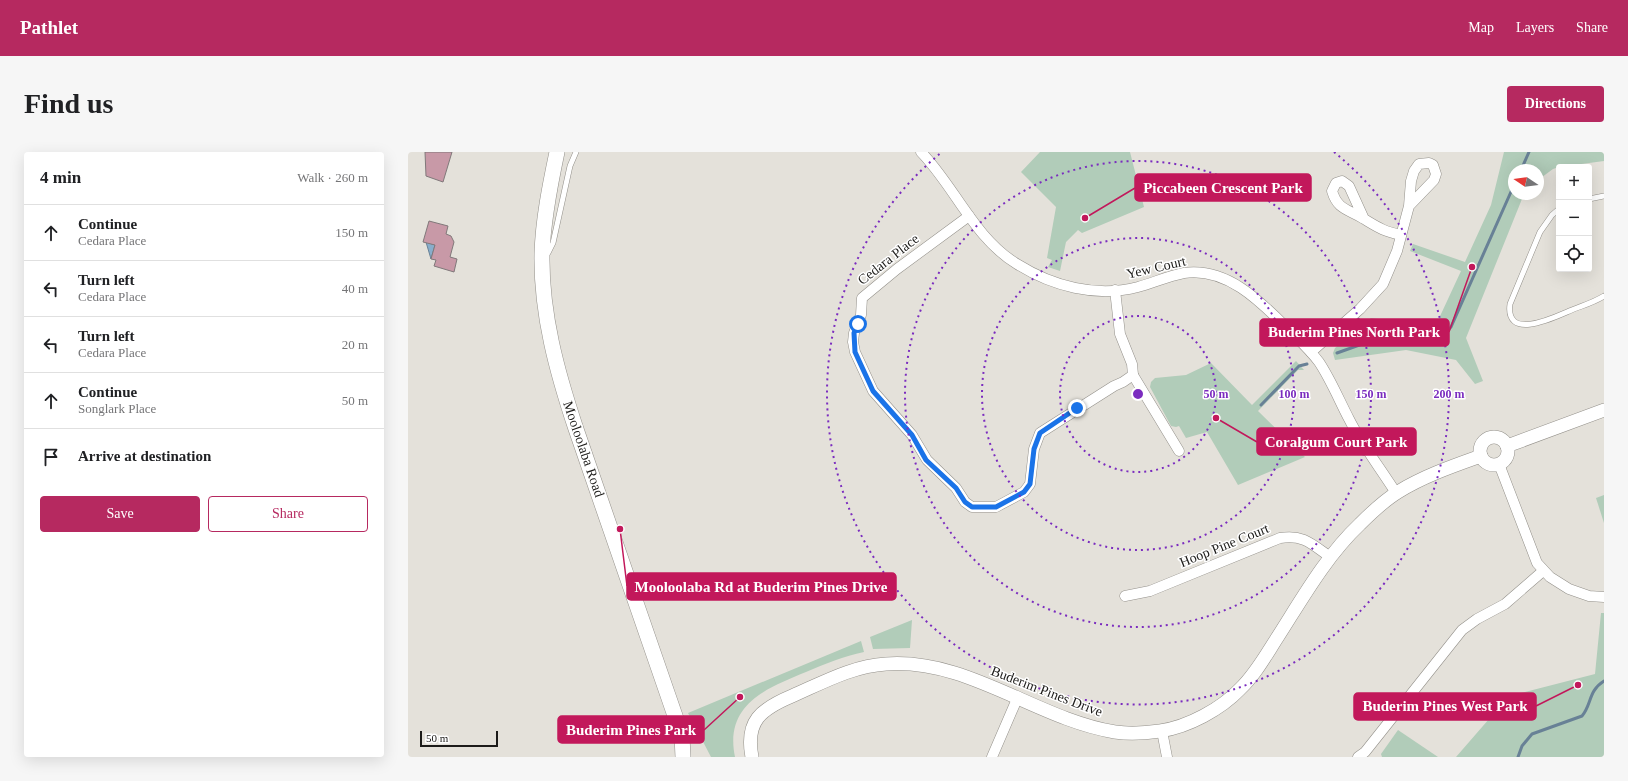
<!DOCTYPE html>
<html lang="en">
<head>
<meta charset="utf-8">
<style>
  :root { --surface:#fff; --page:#f6f6f6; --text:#202124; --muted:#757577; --line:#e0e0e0; --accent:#b62960 }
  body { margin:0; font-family:Georgia,serif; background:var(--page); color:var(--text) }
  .controls { position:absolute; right:12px; top:12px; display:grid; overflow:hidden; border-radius:4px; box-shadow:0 4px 16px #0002 }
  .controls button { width:36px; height:36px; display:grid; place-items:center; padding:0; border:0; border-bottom:1px solid var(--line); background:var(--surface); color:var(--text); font:20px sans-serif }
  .compass { position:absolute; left:1100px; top:12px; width:36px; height:36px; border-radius:50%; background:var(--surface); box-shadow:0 4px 16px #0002; rotate:283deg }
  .scale { position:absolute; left:12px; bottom:10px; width:78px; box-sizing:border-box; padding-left:4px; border:2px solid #1c1b19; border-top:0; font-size:11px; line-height:14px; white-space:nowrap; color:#1c1b19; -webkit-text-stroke:3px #fff; paint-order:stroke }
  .stop { position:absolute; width:12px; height:12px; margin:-9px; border:3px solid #1a73e8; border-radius:50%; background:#fff }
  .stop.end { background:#1a73e8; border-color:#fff; box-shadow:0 1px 4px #0008 }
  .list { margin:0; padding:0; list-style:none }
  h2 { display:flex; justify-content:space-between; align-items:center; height:52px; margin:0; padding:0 16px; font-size:17px }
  h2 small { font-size:13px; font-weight:400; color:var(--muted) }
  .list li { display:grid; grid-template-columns:26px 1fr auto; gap:12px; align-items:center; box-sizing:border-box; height:56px; padding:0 16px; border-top:1px solid var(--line) }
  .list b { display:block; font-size:15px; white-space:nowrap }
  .list p { margin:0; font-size:13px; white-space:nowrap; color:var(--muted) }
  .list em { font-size:13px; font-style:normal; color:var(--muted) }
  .actions { display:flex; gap:8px; padding:12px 16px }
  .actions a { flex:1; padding:9px 0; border:1px solid var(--accent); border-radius:4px; text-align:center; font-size:14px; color:var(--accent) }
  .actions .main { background:var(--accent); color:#fff }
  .icon { flex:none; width:22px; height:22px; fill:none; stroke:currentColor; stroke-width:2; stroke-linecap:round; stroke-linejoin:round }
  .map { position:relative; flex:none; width:1196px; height:605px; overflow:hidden; border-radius:4px }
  header { display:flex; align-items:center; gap:24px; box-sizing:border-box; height:56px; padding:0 20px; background:var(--accent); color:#fff }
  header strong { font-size:19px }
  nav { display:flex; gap:22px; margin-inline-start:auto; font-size:14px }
  .intro { display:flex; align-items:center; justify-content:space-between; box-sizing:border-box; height:96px; padding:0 24px }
  h1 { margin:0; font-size:28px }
  .button { padding:10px 18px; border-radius:4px; background:var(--accent); color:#fff; font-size:14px; font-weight:700 }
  main { display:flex; gap:24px; padding:0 24px }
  aside { flex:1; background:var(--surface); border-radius:4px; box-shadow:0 4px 16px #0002 }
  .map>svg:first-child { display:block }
  .green { fill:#b1ccb9 }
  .water { fill:#88adcb; stroke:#688196 }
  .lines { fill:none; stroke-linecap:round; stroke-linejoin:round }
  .stream { stroke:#688196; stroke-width:3 }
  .building { fill:#c899a7; stroke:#80787a }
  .service-casing { stroke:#93908a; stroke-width:6 }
  .minor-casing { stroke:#93908a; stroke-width:11 }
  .tertiary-casing { stroke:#93908a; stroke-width:14 }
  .secondary-casing { stroke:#93908a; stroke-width:16 }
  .service { stroke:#fff; stroke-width:5 }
  .minor { stroke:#fff; stroke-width:10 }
  .tertiary { stroke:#fff; stroke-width:13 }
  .secondary { stroke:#fff; stroke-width:15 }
  .route { stroke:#1a73e8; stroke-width:5 }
  .ring { fill:none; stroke:#7b2cbf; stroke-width:2; stroke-dasharray:2 4 }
  .labels { text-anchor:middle; stroke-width:3; stroke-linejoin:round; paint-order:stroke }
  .street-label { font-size:14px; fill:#1c1b19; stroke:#fff }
  .centre { fill:#7b2cbf; stroke:#fff; stroke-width:2 }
  .ring-label { font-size:12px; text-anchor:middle; font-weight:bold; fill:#7b2cbf; stroke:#fff; stroke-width:3; stroke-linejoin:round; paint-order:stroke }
  .leader { fill:none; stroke:#c2185b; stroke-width:1.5 }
  .callout-dot { fill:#c2185b; stroke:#fff; stroke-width:1.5 }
  .callout { fill:#c2185b; stroke:#c2185b; stroke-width:1.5 }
  .callout-label { font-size:15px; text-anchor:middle; font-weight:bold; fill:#fff }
</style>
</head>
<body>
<header>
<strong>Pathlet</strong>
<nav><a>Map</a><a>Layers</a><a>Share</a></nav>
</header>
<div class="intro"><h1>Find us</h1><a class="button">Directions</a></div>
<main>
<aside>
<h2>4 min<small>Walk · 260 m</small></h2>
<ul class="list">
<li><svg class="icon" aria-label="ahead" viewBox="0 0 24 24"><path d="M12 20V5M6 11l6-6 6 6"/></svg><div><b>Continue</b><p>Cedara Place</p></div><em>150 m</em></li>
<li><svg class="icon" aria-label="left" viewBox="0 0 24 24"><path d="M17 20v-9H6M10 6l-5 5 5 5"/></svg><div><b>Turn left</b><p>Cedara Place</p></div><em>40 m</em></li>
<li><svg class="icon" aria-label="left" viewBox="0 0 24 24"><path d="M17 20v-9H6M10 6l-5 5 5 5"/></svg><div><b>Turn left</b><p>Cedara Place</p></div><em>20 m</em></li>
<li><svg class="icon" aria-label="ahead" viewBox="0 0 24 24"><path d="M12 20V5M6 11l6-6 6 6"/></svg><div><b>Continue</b><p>Songlark Place</p></div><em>50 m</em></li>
<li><svg class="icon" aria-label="arrive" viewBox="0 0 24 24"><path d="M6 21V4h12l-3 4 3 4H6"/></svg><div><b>Arrive at destination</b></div></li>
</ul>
<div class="actions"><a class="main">Save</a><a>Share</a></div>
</aside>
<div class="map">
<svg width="1196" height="605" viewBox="0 0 1196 605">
  <rect width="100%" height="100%" fill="#e4e1da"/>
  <!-- green -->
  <g class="green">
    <path d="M632,0H722L736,55L674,81L670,78L658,90L652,119L640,115L644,108L639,106L648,55L613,20Z"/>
    <path d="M1096,0H1196V9L1151,15L1145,17L1130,28V18H1106V42H1116L1058,186L1075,229L1067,232L1048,208L998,198L927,208L925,201L927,196L963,166L1027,175L1053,119L1002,99L1005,92L1057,110L1083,53Z"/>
    <path d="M888,209L896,218H890L850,259L897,305L830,333L799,280L778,286L771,274L768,275L763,274L742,235L743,230L747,226L778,223L803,211L844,253Z"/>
    <path d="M1196,343V371L1188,346Z"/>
    <path d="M1193,461H1196V605H1048L1101,544L1187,522Z"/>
    <path d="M504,468L502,496L465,497L462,485Z"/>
    <path d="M453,489L456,500C436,504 417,512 398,520C359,536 316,552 327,605H303L280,561Z"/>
    <path d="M990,578L1030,605H974L973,602Z"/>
  </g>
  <!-- water -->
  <path class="water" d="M18,90L27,93L23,107Z"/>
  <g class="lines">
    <!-- stream -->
    <g class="stream">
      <path d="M1113,18L1121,0"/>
      <path d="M929,201L971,186H1027L1036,182L1043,175L1106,33"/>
      <path d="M853,253L891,214L899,212"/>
      <path d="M1110,605L1114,594L1124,582L1174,564C1184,552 1180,539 1196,529"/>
    </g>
  </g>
  <!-- building -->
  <g class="building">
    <path d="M17,0H44L35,30L18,24Z"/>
    <path d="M21,69L40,74L38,82L43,84L46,90L42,105L49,107L46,120L26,114L28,108L23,107L27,93L15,90Z"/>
  </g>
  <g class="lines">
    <defs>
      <g id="service">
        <path d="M1181,47L1196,44"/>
        <path d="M1151,57L1144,63L1132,80L1102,152C1097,188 1143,167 1159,160C1172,154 1183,152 1196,144"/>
        <path d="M140,101L145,91L162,14L168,0"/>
      </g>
      <g id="minor">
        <path d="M513,0C547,35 566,86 609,112C644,134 688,146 730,135C745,131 760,124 776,121C819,115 852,149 880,177C891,188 902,198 911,210C923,228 931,248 941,267C954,293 973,317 988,341"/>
        <path d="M561,64L489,117L454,146L453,163L446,181L445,190L447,200L465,239L504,283L519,308L548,336L557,350L564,355H588L616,340L622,332L626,297L632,281L706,234L715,230L725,223L724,212L712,182L707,138"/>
        <path d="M956,67L941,34L934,29L928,31L924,39C930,59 941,57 956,67C971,76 975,79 993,83"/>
        <path d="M903,200L952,157L975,132L989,99L1001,54L1003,29L1006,19L1011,12L1021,11L1025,13L1028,22L1026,28L1001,54"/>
        <path d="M725,223L771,299"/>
        <path d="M1091,312L1129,411L1142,425L1161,437L1181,444L1196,445"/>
        <path d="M717,444L742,439L872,386C895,382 904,392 922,405"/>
        <path d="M754,579L759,605"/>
        <path d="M584,605L609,547"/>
        <path d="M950,605L957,600L1054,478L1069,467L1097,452L1135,419"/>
      </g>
      <g id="tertiary">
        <circle cx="1086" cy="299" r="14"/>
        <path d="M1099,294L1196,258"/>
        <path d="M344,605C337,569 353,557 384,544C414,531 444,514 478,512C560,506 628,567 707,580C721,582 738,581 752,579C780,575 813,557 832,537C847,523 858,503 869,486C894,447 918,404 952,372C963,361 977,348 990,340C1016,324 1045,314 1073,304"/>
      </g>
      <path id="secondary" d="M149,0C142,33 135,68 134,102C133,162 149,220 168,277L274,584L275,605"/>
    </defs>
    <!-- service casing -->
    <use href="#service" class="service-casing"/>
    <!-- minor casing -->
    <use href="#minor" class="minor-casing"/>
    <!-- tertiary casing -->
    <use href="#tertiary" class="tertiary-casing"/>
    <!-- secondary casing -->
    <use href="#secondary" class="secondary-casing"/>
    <!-- service -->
    <use href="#service" class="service"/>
    <!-- minor -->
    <use href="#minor" class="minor"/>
    <!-- tertiary -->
    <use href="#tertiary" class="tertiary"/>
    <!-- secondary -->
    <use href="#secondary" class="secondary"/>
  </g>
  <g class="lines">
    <!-- route -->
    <path class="route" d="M450,172L446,181L447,200L465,239L504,283L518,308L548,336L557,350L564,355H588L616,340L622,332L626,297L632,281L669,256"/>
  </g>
  <!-- distance rings -->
  <g class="ring">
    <circle cx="730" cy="242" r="78"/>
    <circle cx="730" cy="242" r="156"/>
    <circle cx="730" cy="242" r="233"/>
    <path d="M926 0A311 311 0 1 1 534 0"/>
  </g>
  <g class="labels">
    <!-- street labels -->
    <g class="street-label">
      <text transform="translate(480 107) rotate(-38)" y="5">Cedara Place</text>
      <text transform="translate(748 115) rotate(-13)" y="5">Yew Court</text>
      <text transform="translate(176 297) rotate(71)" y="5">Mooloolaba Road</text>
      <text transform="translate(816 393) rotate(-22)" y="5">Hoop Pine Court</text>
      <text transform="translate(639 539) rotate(21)" y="5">Buderim Pines Drive</text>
    </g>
  </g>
  <circle cx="730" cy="242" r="6" class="centre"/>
  <g class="ring-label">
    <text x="808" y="246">50 m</text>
    <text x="886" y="246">100 m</text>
    <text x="963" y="246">150 m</text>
    <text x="1041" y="246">200 m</text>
  </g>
  <!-- callouts -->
  <path class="leader" d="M677 66L727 36M1064 115L1041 180M808 266L849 290M212 377L219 434M1170 533L1128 554M332 545L296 578"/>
  <g class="callout-dot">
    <circle cx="677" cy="66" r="4"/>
    <circle cx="1064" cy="115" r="4"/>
    <circle cx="808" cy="266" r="4"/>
    <circle cx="212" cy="377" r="4"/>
    <circle cx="1170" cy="533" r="4"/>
    <circle cx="332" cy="545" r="4"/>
  </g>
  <g class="callout">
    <rect x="727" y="22" width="176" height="27" rx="4"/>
    <rect x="852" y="167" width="189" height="27" rx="4"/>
    <rect x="849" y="276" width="159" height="27" rx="4"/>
    <rect x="219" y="421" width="269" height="27" rx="4"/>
    <rect x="946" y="541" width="182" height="27" rx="4"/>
    <rect x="150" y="564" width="146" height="27" rx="4"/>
  </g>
  <g class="callout-label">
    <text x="815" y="41">Piccabeen Crescent Park</text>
    <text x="946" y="185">Buderim Pines North Park</text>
    <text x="928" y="295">Coralgum Court Park</text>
    <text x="353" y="440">Mooloolaba Rd at Buderim Pines Drive</text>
    <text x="1037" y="559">Buderim Pines West Park</text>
    <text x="223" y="583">Buderim Pines Park</text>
  </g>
</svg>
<div class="controls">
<button>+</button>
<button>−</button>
<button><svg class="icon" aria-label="locate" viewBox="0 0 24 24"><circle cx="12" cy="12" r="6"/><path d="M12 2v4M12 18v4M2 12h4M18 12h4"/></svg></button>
</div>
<svg class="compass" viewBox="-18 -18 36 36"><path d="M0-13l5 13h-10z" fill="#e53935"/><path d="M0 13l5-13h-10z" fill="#757577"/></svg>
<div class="scale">50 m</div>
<div class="stop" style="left:450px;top:172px"></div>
<div class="stop end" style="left:669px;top:256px"></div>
</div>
</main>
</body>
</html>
